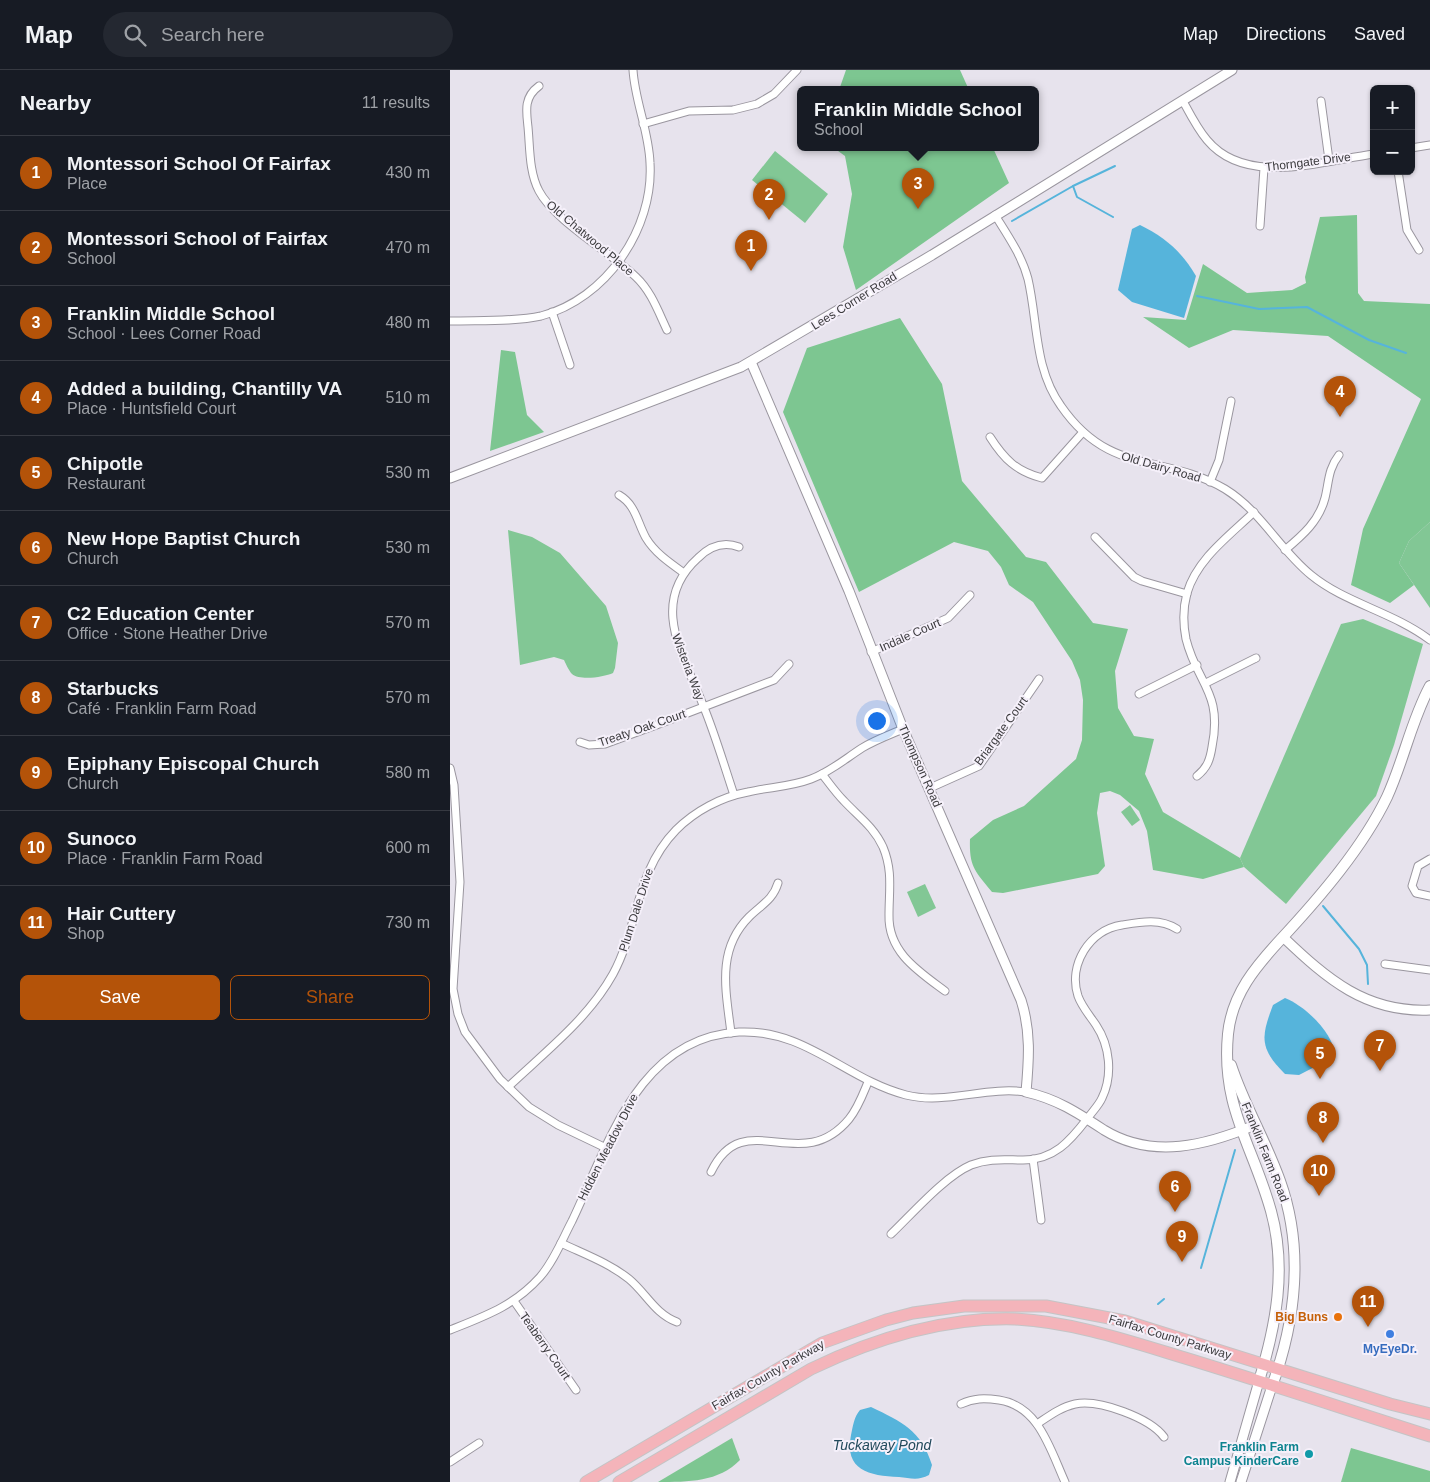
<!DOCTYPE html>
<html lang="en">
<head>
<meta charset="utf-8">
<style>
  :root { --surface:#171b24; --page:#242831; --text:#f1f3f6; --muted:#9ea1a6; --line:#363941; --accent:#b45309 }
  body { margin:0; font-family:Arial,sans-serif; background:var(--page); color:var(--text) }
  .controls { position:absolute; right:15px; top:15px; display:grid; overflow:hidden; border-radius:8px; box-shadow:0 1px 4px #0004 }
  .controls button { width:45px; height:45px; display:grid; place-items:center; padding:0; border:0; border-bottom:1px solid var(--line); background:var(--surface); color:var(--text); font:25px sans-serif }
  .you { position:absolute; left:426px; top:650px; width:18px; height:18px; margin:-12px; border:4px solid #fff; border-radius:50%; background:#1a73e8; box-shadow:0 0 0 8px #1a73e833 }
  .badge { display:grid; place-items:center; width:32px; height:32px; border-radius:50%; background:var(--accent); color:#fff; font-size:16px; font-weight:700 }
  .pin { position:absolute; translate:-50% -41px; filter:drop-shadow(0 1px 2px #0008) }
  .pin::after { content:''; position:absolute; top:26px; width:18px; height:15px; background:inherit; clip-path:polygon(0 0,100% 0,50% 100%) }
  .popup { position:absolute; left:347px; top:16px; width:242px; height:65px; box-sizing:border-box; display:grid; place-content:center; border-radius:8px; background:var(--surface); filter:drop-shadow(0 1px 4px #0005); font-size:16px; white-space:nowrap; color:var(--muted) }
  .popup b { font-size:19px; color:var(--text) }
  .popup::after { content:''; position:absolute; left:50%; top:100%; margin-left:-10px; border:10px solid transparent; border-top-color:var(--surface) }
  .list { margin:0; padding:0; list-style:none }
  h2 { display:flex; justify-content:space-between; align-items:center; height:65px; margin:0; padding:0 20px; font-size:21px }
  h2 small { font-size:16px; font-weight:400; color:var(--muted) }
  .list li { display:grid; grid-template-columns:32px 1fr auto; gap:15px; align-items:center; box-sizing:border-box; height:75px; padding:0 20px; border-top:1px solid var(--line) }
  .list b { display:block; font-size:19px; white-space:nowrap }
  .list p { margin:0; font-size:16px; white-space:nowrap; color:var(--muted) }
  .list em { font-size:16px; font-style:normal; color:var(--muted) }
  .actions { display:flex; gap:10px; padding:15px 20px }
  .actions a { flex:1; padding:11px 0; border:1px solid var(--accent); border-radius:8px; text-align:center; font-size:18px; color:var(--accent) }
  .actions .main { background:var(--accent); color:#fff }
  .icon { flex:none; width:28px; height:28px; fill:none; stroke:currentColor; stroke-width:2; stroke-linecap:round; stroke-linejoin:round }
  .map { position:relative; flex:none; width:980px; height:1412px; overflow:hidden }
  header { display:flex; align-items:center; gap:30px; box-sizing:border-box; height:70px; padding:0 25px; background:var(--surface); border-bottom:1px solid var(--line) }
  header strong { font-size:24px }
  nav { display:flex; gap:28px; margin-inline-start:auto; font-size:18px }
  .search { width:350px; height:45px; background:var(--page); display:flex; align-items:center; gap:12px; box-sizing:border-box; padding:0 18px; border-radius:28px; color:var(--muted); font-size:19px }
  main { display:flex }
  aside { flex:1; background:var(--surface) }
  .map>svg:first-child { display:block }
  .green { fill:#82c795 }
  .forest { fill:#7dc691 }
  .water { fill:#56b4db }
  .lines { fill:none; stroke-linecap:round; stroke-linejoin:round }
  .stream { stroke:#56b4db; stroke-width:2 }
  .minor-casing { stroke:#9a969f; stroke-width:9 }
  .tertiary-casing { stroke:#9a969f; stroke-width:11 }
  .secondary-casing { stroke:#9a969f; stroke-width:12 }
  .trunk-casing { stroke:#c4c4c5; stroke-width:13 }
  .minor { stroke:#fff; stroke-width:7 }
  .tertiary { stroke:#fff; stroke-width:9 }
  .secondary { stroke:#fff; stroke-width:10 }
  .trunk { stroke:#f4b4ba; stroke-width:11 }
  .food-dot { fill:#e8710a; stroke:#f5f0fa; stroke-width:2 }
  .shop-dot { fill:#3f7fe0; stroke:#f5f0fa; stroke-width:2 }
  .culture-dot { fill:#0f9aa8; stroke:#f5f0fa; stroke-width:2 }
  .labels { text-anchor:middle; stroke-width:4; stroke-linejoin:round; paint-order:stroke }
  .street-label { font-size:12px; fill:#3c3b3e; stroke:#f5f0fa }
  .food-label { font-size:12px; font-weight:bold; fill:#c56008; stroke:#f5f0fa; text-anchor:end }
  .shop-label { font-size:12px; font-weight:bold; fill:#366cbe; stroke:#f5f0fa }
  .culture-label { font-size:12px; font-weight:bold; fill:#0d838f; stroke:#f5f0fa; text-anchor:end }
  .water-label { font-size:14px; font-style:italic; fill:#21495b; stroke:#f5f0fa }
</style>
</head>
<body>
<header>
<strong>Map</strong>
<div class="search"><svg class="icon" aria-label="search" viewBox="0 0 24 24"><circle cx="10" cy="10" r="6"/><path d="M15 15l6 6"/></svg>Search here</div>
<nav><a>Map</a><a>Directions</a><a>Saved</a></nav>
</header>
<main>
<aside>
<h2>Nearby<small>11 results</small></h2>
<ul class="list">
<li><span class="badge">1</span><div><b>Montessori School Of Fairfax</b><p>Place</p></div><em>430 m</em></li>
<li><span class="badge">2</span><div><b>Montessori School of Fairfax</b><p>School</p></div><em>470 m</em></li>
<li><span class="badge">3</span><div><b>Franklin Middle School</b><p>School · Lees Corner Road</p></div><em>480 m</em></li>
<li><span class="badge">4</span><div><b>Added a building, Chantilly VA</b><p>Place · Huntsfield Court</p></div><em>510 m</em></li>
<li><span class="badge">5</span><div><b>Chipotle</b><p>Restaurant</p></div><em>530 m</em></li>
<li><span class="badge">6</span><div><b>New Hope Baptist Church</b><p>Church</p></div><em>530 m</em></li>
<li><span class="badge">7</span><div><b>C2 Education Center</b><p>Office · Stone Heather Drive</p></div><em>570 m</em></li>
<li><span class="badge">8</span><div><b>Starbucks</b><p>Café · Franklin Farm Road</p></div><em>570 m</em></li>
<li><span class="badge">9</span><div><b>Epiphany Episcopal Church</b><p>Church</p></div><em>580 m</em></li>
<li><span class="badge">10</span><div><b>Sunoco</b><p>Place · Franklin Farm Road</p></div><em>600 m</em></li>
<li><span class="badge">11</span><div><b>Hair Cuttery</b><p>Shop</p></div><em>730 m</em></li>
</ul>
<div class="actions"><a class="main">Save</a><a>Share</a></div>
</aside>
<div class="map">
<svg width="980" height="1412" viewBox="0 0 980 1412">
  <rect width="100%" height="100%" fill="#e7e3ed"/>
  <!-- green -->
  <g class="green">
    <path d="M325,81L378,124L355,153L302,110Z"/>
    <path d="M980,452V538L949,493L959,471Z"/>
    <path d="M58,460L82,467L110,483L156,536L168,573L165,598L163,603C154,607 130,611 122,604C119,601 116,594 114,590L104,587L70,595Z"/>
    <path d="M913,549L973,574L944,675L926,726L836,834L794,797L790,788L891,554Z"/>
    <path d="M680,735L690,750L682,756L671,742Z"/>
    <path d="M475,814L486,838L468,847L457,822Z"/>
  </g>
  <!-- forest -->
  <g class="forest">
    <path d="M396,0H510L519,20H389Z"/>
    <path d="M384,78H543L559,113L406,220L393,177L402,124L395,86Z"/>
    <path d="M907,145L908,223L914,231L980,234V452L959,471L949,493L964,515L940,533L901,515L913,459L971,329L878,266L783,260L739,278L693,247L736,250L753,194L797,223L842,220L856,213L855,207L870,147Z"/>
    <path d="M450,248L492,314L512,411L576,487L596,492L643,553L678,559L665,601L668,638L684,666L704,669L695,704L713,742L790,788L794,797L753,809L703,800L697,761L689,741L670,725L660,721L650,723L647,743L655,796L648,804L553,823L542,822C525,801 519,797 520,769L543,750L574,736L626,689L632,670L633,630L630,610L622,591L583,532L559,515L551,497L538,481L504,472L409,522L333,342L357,278Z"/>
    <path d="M51,280L65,282L77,345L94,362L40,381Z"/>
    <path d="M282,1368L290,1390C269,1412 238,1412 208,1412Z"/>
    <path d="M901,1378L980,1401V1412H891Z"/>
  </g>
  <!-- water -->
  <g class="water">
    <path d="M690,155C715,167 732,182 746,206L734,248L682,232L668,220L682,159Z"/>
    <path d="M835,928C855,936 884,963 885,986L882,988L849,1005L835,1004C809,978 811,967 823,935Z"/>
    <path d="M421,1337C452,1352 471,1360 482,1395L479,1405C468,1411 460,1408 449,1407C419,1406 394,1400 401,1365C403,1356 404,1347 410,1340Z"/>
  </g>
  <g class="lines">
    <!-- stream -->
    <g class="stream">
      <path d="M623,116L665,96"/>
      <path d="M562,151L623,116L627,127L663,147"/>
      <path d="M747,226L809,239L857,237L919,270L956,283"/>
      <path d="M873,836L909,879L917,895L918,914"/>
      <path d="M751,1198L785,1080"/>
      <path d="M708,1234L714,1229"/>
    </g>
    <defs>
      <g id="minor">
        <path d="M89,16C74,27 76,40 78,57C80,78 79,102 89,121C104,150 160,182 186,207C201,221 208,241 217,260"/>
        <path d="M733,31C740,44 747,58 757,70C796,117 872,91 924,84"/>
        <path d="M871,31L879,90"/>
        <path d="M193,54L239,41L283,40L307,34L324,24L347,0"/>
        <path d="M961,78L980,75"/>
        <path d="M948,101L957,160L969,180"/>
        <path d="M545,145C558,166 572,186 578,209C588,252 584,299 611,336C660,407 714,383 775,419C811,441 829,479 861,505C895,533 943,542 980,570"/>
        <path d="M810,156L814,98"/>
        <path d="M102,242L120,295"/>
        <path d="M0,251C28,250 64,252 91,246C156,229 204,159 200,93C199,61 185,32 183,0"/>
        <path d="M540,367C554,389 566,401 592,408L633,362"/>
        <path d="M760,412L769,390L781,331"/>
        <path d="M169,425C186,435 187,452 196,468C205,483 220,493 234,503"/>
        <path d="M645,467L684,507L692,511L737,524"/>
        <path d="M835,480C853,465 869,451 875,428C879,412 878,399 889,385"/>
        <path d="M421,582L498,548L520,525"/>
        <path d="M756,613L806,588"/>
        <path d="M689,624L747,595"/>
        <path d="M130,672L139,675L155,674L209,654L324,610L339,594"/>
        <path d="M0,698L4,715L10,812L3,919L8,944L15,962L50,1009L79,1037L108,1055L156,1078"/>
        <path d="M372,704C379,713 386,723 394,731C408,746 424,757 433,777C443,801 439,820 439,845C438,882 468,901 495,921"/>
        <path d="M747,706C757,698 760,690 762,677C773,622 747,614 736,569C733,554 733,538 737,523C747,489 779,466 804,442"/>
        <path d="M480,718L529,696L589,609"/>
        <path d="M284,725C274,695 265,664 253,635C234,586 198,533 248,488C260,476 273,471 289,477"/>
        <path d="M980,789L968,796L962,816L966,823L980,826"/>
        <path d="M935,894L980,900"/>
        <path d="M281,963C276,921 266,880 299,847C311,835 323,830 328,813"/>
        <path d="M58,1017C95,982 138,949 163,904C189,856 185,802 226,760C245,741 271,727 298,722C319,717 340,717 361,709C380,702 395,689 412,678C425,670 439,665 453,659"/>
        <path d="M583,1089L591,1150"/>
        <path d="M261,1102C294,1033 350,1108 399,1049C408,1038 413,1024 418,1012"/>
        <path d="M441,1164C462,1144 495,1106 521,1095C539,1088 554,1090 573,1090C604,1090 620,1071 637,1049C642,1042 649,1035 652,1028C663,1005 660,976 646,955C640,946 632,937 628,926C618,895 639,860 672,855C690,852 710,848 727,859"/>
        <path d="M111,1173C134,1184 159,1193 179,1209C196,1223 205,1244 227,1252"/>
        <path d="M64,1231L126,1320"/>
        <path d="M0,1260C35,1246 64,1236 90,1207C104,1191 112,1170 122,1151C158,1076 188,967 289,962C356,959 395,1009 456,1025C496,1035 536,1016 576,1022"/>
        <path d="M511,1334C524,1328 534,1328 549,1330C589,1336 600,1379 615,1412"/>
        <path d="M587,1354C599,1346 611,1337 625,1334C649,1329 700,1348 714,1367"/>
        <path d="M0,1392L29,1373"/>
      </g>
      <g id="tertiary">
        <path d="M301,292L399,521L453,659L571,930C581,961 579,989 576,1022C607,1029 628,1043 654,1060C703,1090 757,1075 805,1055"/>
        <path d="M0,408L291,297L482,185L782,0"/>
        <path d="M833,867C877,909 916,943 980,940"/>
        <path d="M780,1412L809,1311"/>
        <path d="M791,1412L822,1316"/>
      </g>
      <g id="secondary">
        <path d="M781,995C794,1035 816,1071 830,1111C854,1178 846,1250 822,1316"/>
        <path d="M809,1311C826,1255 837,1199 821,1141C803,1076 771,1037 778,964C782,924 806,896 832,868C870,827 913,777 937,727C954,690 961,651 980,616"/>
      </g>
      <g id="trunk">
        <path d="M136,1412L372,1273L436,1250L463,1243L514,1236H596L675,1251L940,1334L980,1344"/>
        <path d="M169,1412L361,1299C424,1269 494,1247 565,1249C623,1252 679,1271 735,1288C817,1313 898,1340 980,1366"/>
      </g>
    </defs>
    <!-- minor casing -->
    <use href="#minor" class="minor-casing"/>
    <!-- tertiary casing -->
    <use href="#tertiary" class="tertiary-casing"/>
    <!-- secondary casing -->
    <use href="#secondary" class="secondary-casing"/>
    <!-- trunk casing -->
    <use href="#trunk" class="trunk-casing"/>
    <!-- minor -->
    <use href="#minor" class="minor"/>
    <!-- tertiary -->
    <use href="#tertiary" class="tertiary"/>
    <!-- secondary -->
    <use href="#secondary" class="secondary"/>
    <!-- trunk -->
    <use href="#trunk" class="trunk"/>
  </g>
  <!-- markers -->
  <circle class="food-dot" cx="888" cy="1247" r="5"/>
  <circle class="shop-dot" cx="940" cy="1264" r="5"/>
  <circle class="culture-dot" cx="859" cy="1384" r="5"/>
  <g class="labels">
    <!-- street labels -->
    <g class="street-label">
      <text transform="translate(858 92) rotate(-7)" y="4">Thorngate Drive</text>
      <text transform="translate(140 168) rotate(40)" y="4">Old Chatwood Place</text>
      <text transform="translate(404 231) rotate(-32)" y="4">Lees Corner Road</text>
      <text transform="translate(711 397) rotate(16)" y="4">Old Dairy Road</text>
      <text transform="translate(460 565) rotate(-24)" y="4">Indale Court</text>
      <text transform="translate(238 597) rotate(69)" y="4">Wisteria Way</text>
      <text transform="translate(192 658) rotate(-19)" y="4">Treaty Oak Court</text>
      <text transform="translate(551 661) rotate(-54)" y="4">Briargate Court</text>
      <text transform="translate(470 696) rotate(66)" y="4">Thompson Road</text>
      <text transform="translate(186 840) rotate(-72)" y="4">Plum Dale Drive</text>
      <text transform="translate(158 1077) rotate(-63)" y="4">Hidden Meadow Drive</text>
      <text transform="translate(815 1082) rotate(68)" y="4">Franklin Farm Road</text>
      <text transform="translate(720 1267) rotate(17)" y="4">Fairfax County Parkway</text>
      <text transform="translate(95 1276) rotate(55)" y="4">Teaberry Court</text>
      <text transform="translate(318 1305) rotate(-30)" y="4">Fairfax County Parkway</text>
    </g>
    <!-- food labels -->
    <g class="food-label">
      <text x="878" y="1251">Big Buns</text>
    </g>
    <!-- shop labels -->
    <g class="shop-label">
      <text x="940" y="1283">MyEyeDr.</text>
    </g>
    <!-- culture labels -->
    <g class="culture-label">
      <text x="849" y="1381">Franklin Farm<tspan x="849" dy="14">Campus KinderCare</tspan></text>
    </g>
    <!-- water labels -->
    <g class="water-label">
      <text x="432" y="1380">Tuckaway Pond</text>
    </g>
  </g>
</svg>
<div class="controls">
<button>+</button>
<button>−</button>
</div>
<div class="you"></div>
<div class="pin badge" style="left:301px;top:201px">1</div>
<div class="pin badge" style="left:319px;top:150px">2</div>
<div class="pin badge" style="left:468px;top:139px">3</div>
<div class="popup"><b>Franklin Middle School</b>School</div>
<div class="pin badge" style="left:890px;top:347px">4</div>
<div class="pin badge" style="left:870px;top:1009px">5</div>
<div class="pin badge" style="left:725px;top:1142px">6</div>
<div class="pin badge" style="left:930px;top:1001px">7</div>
<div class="pin badge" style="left:873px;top:1073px">8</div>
<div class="pin badge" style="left:732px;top:1192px">9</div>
<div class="pin badge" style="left:869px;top:1126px">10</div>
<div class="pin badge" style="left:918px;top:1257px">11</div>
</div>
</main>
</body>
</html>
